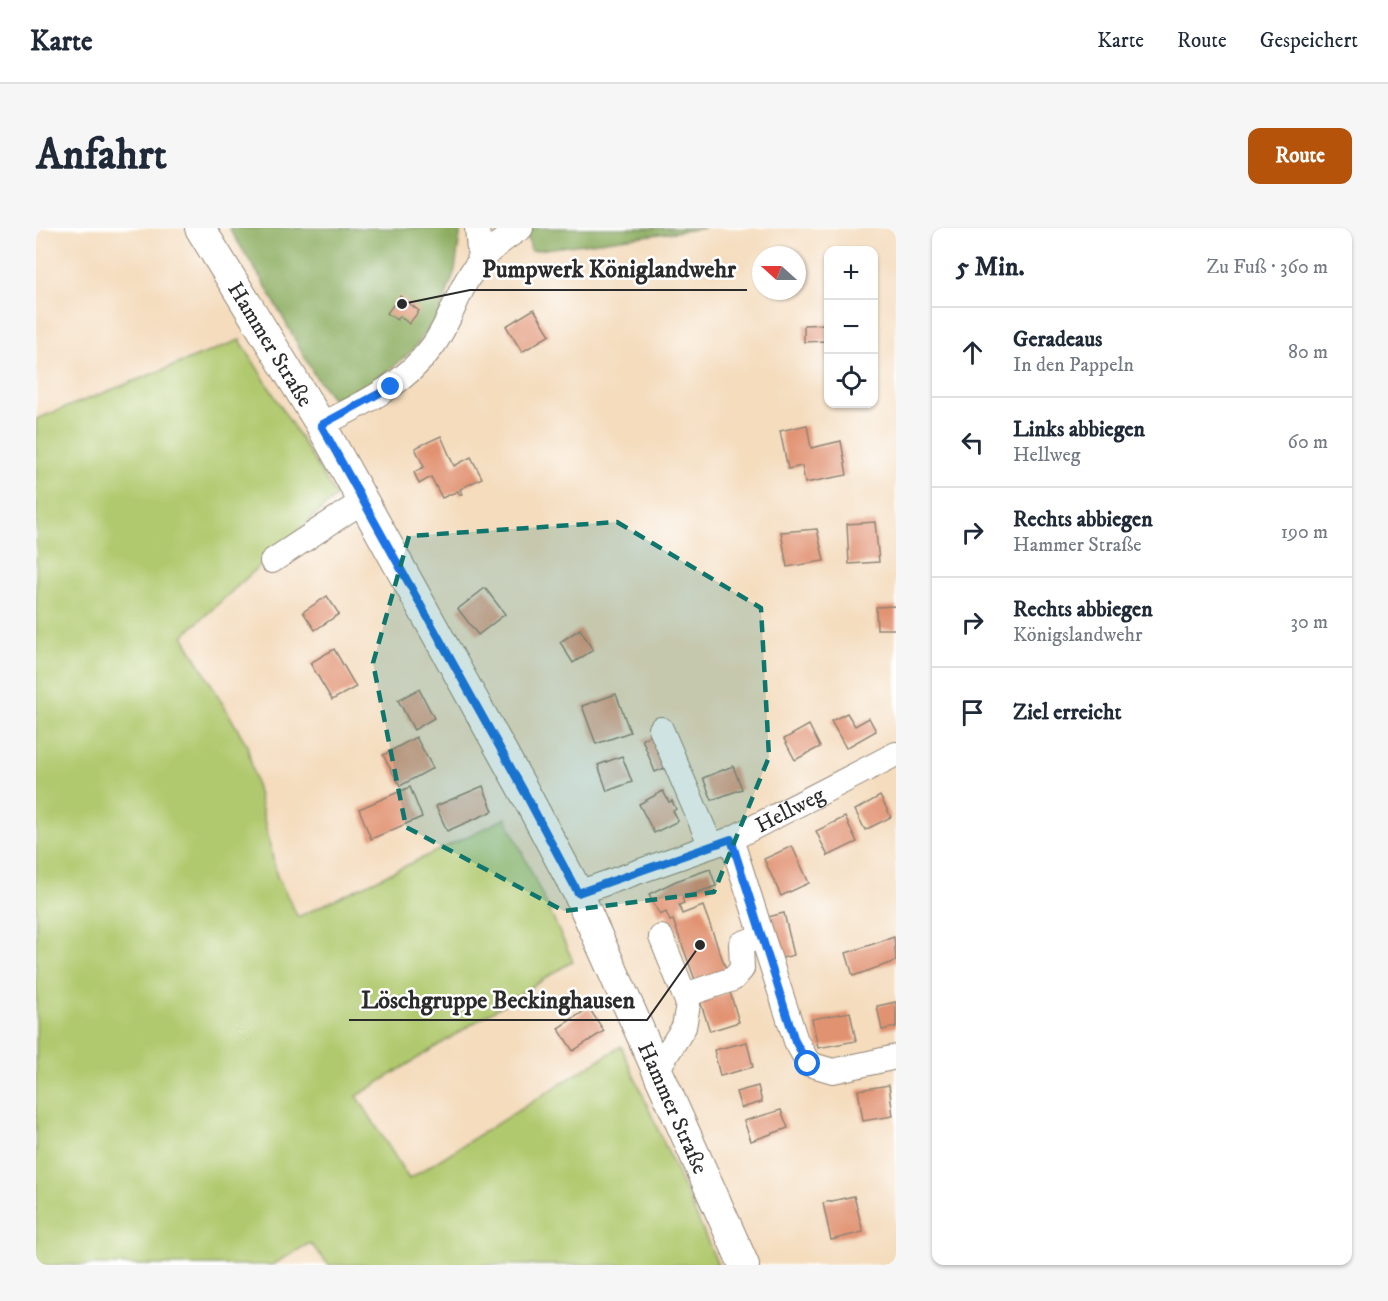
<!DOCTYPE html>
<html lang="de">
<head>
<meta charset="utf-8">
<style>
  :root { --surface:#fff; --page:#f6f6f7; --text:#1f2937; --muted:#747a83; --line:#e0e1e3; --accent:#b45309 }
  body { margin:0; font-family:"IM FELL DW Pica",serif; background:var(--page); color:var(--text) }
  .controls { position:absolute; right:18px; top:18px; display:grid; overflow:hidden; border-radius:12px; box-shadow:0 2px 4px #0004 }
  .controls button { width:54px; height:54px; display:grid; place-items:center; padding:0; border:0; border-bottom:2px solid var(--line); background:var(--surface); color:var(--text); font:30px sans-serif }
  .compass { position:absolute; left:716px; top:18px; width:54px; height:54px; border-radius:50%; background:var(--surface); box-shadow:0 2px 4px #0004; rotate:291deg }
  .stop { position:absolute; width:18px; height:18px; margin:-14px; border:4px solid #1a73e8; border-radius:50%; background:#fff }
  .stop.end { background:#1a73e8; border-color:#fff; box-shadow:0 2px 6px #0008 }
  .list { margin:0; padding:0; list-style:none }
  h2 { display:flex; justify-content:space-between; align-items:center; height:78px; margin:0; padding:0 24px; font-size:26px }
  h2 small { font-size:20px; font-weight:400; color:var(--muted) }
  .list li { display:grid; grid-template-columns:39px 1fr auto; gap:18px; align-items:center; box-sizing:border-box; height:90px; padding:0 24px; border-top:2px solid var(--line) }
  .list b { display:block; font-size:22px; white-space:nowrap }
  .list p { margin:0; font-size:20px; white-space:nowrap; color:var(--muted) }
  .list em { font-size:20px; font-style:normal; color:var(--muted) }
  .icon { flex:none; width:33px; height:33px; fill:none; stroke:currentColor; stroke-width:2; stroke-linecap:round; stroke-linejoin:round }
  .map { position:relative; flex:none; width:860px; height:1037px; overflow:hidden; border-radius:12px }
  header { display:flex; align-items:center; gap:36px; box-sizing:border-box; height:84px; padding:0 30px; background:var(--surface); border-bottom:2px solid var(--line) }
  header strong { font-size:28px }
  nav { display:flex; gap:33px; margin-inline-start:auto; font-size:21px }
  .intro { display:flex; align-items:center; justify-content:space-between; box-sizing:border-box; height:144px; padding:0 36px }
  h1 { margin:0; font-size:42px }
  .button { padding:15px 27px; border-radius:12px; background:var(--accent); color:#fff; font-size:21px; font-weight:700 }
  main { display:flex; gap:36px; padding:0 36px }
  aside { flex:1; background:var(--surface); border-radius:12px; box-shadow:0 2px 4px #0004 }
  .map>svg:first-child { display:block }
  .green { fill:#b1c96e; stroke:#6e7a4c; stroke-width:1.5 }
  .forest { fill:#8cad61; stroke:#5c6c46; stroke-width:1.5 }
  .building { fill:#e19271 }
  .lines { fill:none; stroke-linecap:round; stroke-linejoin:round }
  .minor-casing { stroke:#908474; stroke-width:26 }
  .major-casing { stroke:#908474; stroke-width:32 }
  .minor { stroke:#fff; stroke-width:24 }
  .major { stroke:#fff; stroke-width:30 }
  .route { stroke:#1a73e8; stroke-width:8 }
  .marked { fill:#0f766e; fill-opacity:0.2; stroke:#0f766e; stroke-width:4.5; stroke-dasharray:12 8; stroke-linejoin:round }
  .labels { text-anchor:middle; stroke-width:5; stroke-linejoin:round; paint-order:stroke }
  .street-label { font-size:22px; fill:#2b2b2b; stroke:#fff }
  .leader { fill:none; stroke:#2b2b2b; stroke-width:2 }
  .callout-dot { fill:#2b2b2b; stroke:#fff; stroke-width:2 }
  .callout-label { font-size:24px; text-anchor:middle; font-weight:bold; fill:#2b2b2b; stroke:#fff; stroke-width:5; stroke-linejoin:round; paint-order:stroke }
</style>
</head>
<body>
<header>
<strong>Karte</strong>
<nav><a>Karte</a><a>Route</a><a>Gespeichert</a></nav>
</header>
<div class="intro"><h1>Anfahrt</h1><a class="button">Route</a></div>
<main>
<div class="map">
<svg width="860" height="1037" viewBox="0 0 860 1037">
  <rect width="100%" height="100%" fill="#fff"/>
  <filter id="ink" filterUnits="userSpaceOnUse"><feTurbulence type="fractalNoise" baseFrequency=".0167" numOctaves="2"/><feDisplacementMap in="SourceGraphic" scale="12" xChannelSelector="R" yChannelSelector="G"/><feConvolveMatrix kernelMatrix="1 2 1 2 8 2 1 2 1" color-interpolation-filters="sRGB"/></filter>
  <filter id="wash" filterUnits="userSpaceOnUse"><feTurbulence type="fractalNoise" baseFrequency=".008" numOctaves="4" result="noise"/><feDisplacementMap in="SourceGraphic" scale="24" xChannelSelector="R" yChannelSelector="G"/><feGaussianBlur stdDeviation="1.35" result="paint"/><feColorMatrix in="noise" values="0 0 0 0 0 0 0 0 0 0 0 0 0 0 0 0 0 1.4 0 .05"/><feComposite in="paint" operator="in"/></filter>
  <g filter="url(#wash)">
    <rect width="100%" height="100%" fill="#f4dcbd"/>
    <!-- green -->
    <path class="green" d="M204,112L300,268L147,408L211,517L241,648L262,689L470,590L537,733L321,868L373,951L585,818L682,1037H293L274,1015L236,1037H0V191Z"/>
    <!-- forest -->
    <g class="forest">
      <path d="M193,0H425L419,42L404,86L377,122L350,145L300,175L279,148L229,57Z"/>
      <path d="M490,0H669L495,23Z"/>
    </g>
    <g id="blocks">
      <!-- building -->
      <g class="building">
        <path d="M364,68L383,83L373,96L364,88L361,92L351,85Z"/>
        <path d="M498,81L514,107L486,124L470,98Z"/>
        <path d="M792,96V138H790V113L768,114V97Z"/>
        <path d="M771,197L775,220L805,213L811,247L769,255L766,238L752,241L744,203Z"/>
        <path d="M405,208L418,238L435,229L446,250L424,261L426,266L424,267L422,263L406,270L395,249L383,256L378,244L388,239L379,220Z"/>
        <path d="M839,294L843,334L813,336L811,296Z"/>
        <path d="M781,301L788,333L751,339L745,304Z"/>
        <path d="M449,360L469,386L442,407L422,381Z"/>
        <path d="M291,368L303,386L279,402L267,384Z"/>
        <path d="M860,378V401H841L840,379Z"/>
        <path d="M544,401L557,422L537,435L524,414Z"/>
        <path d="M298,421L320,459L296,472L274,435Z"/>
        <path d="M383,461L398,490L378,502L362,472Z"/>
        <path d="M580,466L594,504L560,516L546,478Z"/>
        <path d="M811,485L819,498L833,490L840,503L810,520L795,493Z"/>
        <path d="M773,497L784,519L759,532L748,511Z"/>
        <path d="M622,505L635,537L619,544L606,511Z"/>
        <path d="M380,509L397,540L364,558L347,527Z"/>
        <path d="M586,528L596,554L571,563L562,537Z"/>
        <path d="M697,538L706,561L676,572L667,550Z"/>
        <path d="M447,558L457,583L411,603L400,578Z"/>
        <path d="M374,559L386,589L335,611L323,581Z"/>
        <path d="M627,563L633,574L636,573L640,581L637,583L642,593L618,605L603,576Z"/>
        <path d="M844,568L855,589L829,602L819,582Z"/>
        <path d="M809,589L821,614L792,628L780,603Z"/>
        <path d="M756,618L773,655L745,668L728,631Z"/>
        <path d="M674,641L680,658L646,670L648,675L643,677L646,686L667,678L690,741L662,760L637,692L634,693L630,684L624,687L613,666L640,653Z"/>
        <path d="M748,685L758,727L738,732L728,690Z"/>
        <path d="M858,709L860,733L817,748L810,725Z"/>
        <path d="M694,764L703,794L674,803L664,773Z"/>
        <path d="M860,774V799L846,802L841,778Z"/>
        <path d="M553,780L568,803L537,823L522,800Z"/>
        <path d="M814,784L820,813L782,820L776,791Z"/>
        <path d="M711,814L717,839L684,848L678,822Z"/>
        <path d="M853,857L857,888L827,893L822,862Z"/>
        <path d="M722,858L726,874L705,880L700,864Z"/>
        <path d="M745,882L752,900L715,913L708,893Z"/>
        <path d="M818,968L827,1004L795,1012L787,975Z"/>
      </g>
    </g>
  </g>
  <g filter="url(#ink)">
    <use href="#blocks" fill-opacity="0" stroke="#908474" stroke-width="1.5"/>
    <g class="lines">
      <defs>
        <g id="minor">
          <path d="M441,0L444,32"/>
          <path d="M285,197C326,176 368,157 396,119C412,98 419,72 432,50C445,28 464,13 485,0"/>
          <path d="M236,333L327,273"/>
          <path d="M625,501L675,618"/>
          <path d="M695,611L760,813L773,836L797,843L860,829"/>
          <path id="s1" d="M542,665L695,611L860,526"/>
          <path d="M649,767L697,751L706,741L705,716L725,708"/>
          <path d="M620,843L648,799L652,776L625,709"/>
        </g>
        <g id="major">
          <path id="s2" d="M164,0L285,197L490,567L542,665L708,1037"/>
        </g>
      </defs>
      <!-- minor casing -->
      <use href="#minor" class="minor-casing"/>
      <!-- major casing -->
      <use href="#major" class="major-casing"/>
      <!-- minor -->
      <use href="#minor" class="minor"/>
      <!-- major -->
      <use href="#major" class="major"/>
    </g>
  </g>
  <g class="lines" filter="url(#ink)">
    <!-- route -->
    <path class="route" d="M355,159L285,197L490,567L542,665L695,611L759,813L772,836"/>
  </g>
  <!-- marked area -->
  <path class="marked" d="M581,294L725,380L733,529L678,664L528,683L370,599L337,435L373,308Z"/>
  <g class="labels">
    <!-- street labels -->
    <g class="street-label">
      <text dy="8" stroke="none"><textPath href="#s2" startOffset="136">Hammer Straße</textPath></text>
      <text dy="8" stroke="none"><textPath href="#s1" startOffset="228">Hellweg</textPath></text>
      <text dy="8" stroke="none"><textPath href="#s2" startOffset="1000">Hammer Straße</textPath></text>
    </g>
  </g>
  <!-- callouts -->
  <path class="leader" d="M366 76L434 62H711M664 717L611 792H313"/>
  <g class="callout-dot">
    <circle cx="366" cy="76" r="6"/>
    <circle cx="664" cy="717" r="6"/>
  </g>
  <g class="callout-label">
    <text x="573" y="49">Pumpwerk Königlandwehr</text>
    <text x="462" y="780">Löschgruppe Beckinghausen</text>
  </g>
</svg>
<div class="controls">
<button>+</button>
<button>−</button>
<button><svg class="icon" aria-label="locate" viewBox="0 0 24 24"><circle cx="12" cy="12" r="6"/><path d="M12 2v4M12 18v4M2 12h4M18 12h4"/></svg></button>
</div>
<svg class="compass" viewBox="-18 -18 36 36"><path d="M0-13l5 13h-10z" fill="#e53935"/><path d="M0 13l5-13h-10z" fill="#747a83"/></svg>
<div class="stop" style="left:772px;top:836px"></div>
<div class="stop end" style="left:355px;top:159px"></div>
</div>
<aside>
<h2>5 Min.<small>Zu Fuß · 360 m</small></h2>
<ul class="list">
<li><svg class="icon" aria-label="ahead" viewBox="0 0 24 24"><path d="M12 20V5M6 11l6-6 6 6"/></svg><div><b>Geradeaus</b><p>In den Pappeln</p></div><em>80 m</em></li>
<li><svg class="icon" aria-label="left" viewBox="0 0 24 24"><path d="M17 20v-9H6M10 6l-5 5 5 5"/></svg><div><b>Links abbiegen</b><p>Hellweg</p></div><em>60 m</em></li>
<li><svg class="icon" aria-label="right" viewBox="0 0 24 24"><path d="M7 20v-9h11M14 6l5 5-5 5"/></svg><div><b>Rechts abbiegen</b><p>Hammer Straße</p></div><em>190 m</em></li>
<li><svg class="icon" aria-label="right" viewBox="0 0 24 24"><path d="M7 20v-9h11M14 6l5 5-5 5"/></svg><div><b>Rechts abbiegen</b><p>Königslandwehr</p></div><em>30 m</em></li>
<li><svg class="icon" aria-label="arrive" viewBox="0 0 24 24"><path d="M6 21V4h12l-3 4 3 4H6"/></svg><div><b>Ziel erreicht</b></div></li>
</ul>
</aside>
</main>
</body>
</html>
